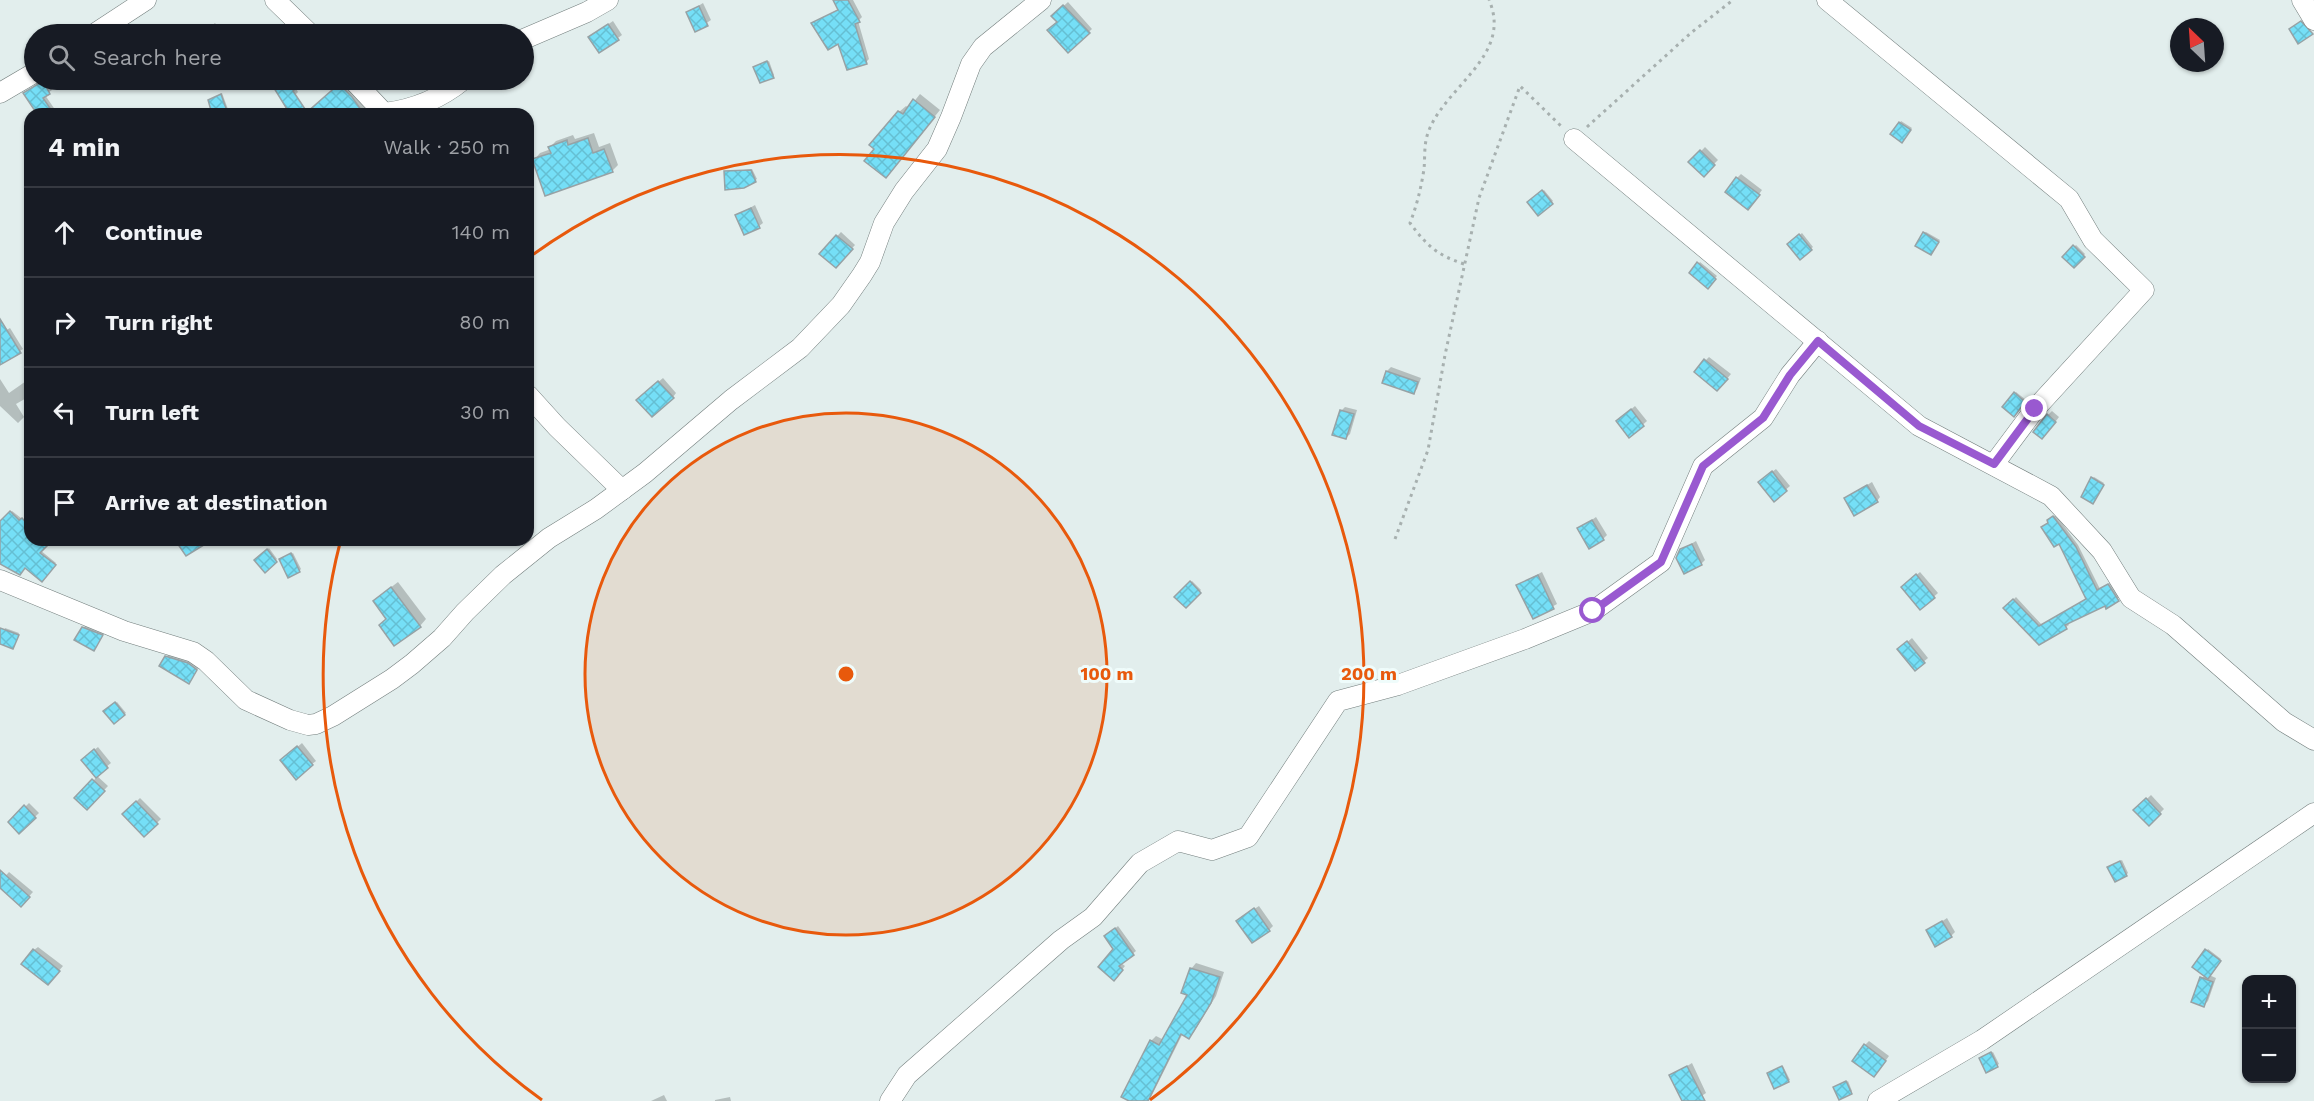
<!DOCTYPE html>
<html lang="en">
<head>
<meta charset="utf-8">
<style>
  :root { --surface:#171b24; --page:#20242c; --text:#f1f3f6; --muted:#9ea1a6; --line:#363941 }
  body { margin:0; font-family:"Work Sans",sans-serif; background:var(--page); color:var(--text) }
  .controls { position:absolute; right:18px; bottom:18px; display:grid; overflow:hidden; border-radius:12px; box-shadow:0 2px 4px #0004 }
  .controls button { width:54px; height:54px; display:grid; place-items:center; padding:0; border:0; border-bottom:2px solid var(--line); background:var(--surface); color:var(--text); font:30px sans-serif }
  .compass { position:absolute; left:2170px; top:18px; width:54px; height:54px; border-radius:50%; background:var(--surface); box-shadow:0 2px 4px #0004; rotate:335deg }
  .stop { position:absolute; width:18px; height:18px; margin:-14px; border:4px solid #9959d0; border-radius:50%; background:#fff }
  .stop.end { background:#9959d0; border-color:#fff; box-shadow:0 2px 6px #0008 }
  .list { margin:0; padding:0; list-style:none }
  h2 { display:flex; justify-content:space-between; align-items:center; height:78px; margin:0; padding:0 24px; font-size:26px }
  h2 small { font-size:20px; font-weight:400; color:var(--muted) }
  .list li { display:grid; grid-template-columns:39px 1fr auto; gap:18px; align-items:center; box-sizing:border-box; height:90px; padding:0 24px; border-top:2px solid var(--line) }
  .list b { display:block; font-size:22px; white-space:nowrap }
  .list em { font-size:20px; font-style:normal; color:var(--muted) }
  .icon { flex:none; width:33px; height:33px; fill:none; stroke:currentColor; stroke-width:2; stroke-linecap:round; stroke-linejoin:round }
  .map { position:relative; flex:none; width:2314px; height:1101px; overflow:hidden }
  .search { position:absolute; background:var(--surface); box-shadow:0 2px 4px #0004; left:24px; top:24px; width:510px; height:66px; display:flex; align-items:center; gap:15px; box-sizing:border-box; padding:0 21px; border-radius:33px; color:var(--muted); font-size:22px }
  .panel { position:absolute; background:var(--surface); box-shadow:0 2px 4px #0004; left:24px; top:108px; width:510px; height:438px; border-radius:18px }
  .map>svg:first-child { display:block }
  .shadow { fill:#0003 }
  .building { fill:url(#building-cross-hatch); stroke:#97a2a5; stroke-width:1.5 }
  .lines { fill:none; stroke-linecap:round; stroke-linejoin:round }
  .minor-casing { stroke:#737e7d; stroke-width:21 }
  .path { stroke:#a7b0af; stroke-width:3; stroke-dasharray:3 4.5; stroke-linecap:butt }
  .minor { stroke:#fff; stroke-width:20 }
  .route { stroke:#9959d0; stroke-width:8 }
  .ring { fill:none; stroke:#e8590c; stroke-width:3 }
  .centre { fill:#e8590c; stroke:#effcfb; stroke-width:3 }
  .ring-label { font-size:18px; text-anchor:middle; font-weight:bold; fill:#e8590c; stroke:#effcfb; stroke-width:6; stroke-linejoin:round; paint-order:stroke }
</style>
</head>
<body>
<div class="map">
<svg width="2314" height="1101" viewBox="0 0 2314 1101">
  <defs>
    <pattern id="building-cross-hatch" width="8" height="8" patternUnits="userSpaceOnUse" patternTransform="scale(1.5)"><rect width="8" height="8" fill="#75dff7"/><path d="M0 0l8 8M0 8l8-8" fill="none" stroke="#65bfd3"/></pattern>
  </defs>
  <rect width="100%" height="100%" fill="#e2eeed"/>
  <!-- shadow -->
  <g class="shadow">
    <path d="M840,0H853L862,17L858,21L869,59L866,62L813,23L839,9Z"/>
    <path d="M1068,2L1092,29L1068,51L1059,22L1053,16Z"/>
    <path d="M703,3L711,20L696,30L687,13Z"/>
    <path d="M613,21L622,35L600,51L594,34Z"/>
    <path d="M215,23L224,34H201L202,33Z"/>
    <path d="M769,61L774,75L773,76L756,66Z"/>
    <path d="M47,80L52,90L45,95L58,114H38L28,91Z"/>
    <path d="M278,80H302L295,87L298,92L295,95L273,84Z"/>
    <path d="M343,82L355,94L366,110L369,108L375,114H306Z"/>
    <path d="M222,93L229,112L214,114L211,99Z"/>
    <path d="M920,94L940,110L886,176L899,112L906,106L909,108Z"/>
    <path d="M1901,121L1912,128L1902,141L1892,134Z"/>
    <path d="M594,133L599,147L610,143L618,165L612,171L534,160L540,153L551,149L550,147L556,141L573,135L575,139Z"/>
    <path d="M1705,147L1718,160L1704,174L1691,162Z"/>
    <path d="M752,169L757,179L743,187L726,172Z"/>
    <path d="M1741,174L1762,190L1752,204L1737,178Z"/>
    <path d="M1544,190L1553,201L1538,213L1529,202Z"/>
    <path d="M755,205L763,223L759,226L736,216Z"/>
    <path d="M841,232L855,245L836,266L821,254Z"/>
    <path d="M1926,232L1940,240L1932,252L1924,233Z"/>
    <path d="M1802,233L1813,247L1800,257L1789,244Z"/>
    <path d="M2076,245L2085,254L2074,266L2064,257Z"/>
    <path d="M1700,262L1717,276L1708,286L1691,273Z"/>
    <path d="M10,328L23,349L0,363V334Z"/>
    <path d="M1709,357L1731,374L1721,386L1706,360Z"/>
    <path d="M1391,367L1421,378L1417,389L1413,393L1384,382L1387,371Z"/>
    <path d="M663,378L676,393L673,397L642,396Z"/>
    <path d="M0,379L9,393L29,379L30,381V396L16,404L24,417L18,423L0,406Z"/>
    <path d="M2016,392L2026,400L2014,415L2004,407Z"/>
    <path d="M1635,406L1647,421L1630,436L1621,418Z"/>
    <path d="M1345,407L1357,410L1350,434L1346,438L1341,411Z"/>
    <path d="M2052,411L2059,417L2046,434L2048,415Z"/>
    <path d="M1776,469L1790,486L1774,500L1764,478Z"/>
    <path d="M2094,477L2104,483L2094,500L2093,478Z"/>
    <path d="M1872,482L1880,497L1877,501L1846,498Z"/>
    <path d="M12,511L30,525V540H45L40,550L56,563L42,580L27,568L0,562V523Z"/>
    <path d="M2056,515L2078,545L2100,589L2111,582L2120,597L2067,622L2069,625L2066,627L2039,644L2005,608L2016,597L2042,625L2088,599L2049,522L2051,518Z"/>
    <path d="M1596,517L1607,535L1603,539L1579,529Z"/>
    <path d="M1696,541L1705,560L1701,564L1681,550Z"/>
    <path d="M269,548L277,559L265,571L256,560Z"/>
    <path d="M293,553L301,569L299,571L282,558Z"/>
    <path d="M1542,572L1557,604L1534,617L1518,585Z"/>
    <path d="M1920,572L1938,593L1921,608L1907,583Z"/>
    <path d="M1192,581L1201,590L1186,606L1177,597Z"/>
    <path d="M398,582L426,619L420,626L387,618L381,595Z"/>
    <path d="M87,624L105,631L94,649L83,628Z"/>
    <path d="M5,628L19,633L14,646L0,643Z"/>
    <path d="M1912,638L1928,658L1915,669L1903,646Z"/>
    <path d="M170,653L200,665L192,678L166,657Z"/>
    <path d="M117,702L126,713L114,722L105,711Z"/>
    <path d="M302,743L316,761L312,764L286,757Z"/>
    <path d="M98,747L111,763L96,775L108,786L87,808L76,798L97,777L87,756Z"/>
    <path d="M2151,795L2164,809L2149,824L2135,810Z"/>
    <path d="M140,798L161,819L144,835L124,814Z"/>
    <path d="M29,803L39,813L19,832L10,822Z"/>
    <path d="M2122,860L2128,873L2126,875L2111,866Z"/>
    <path d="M9,872L33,892L21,905L0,886V882Z"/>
    <path d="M1259,906L1273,926L1269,930L1242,917Z"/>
    <path d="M1947,918L1955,932L1951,936L1928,931Z"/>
    <path d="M1118,926L1136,951L1121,963L1125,966L1114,979L1115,949L1109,934Z"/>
    <path d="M38,947L63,966L52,979L34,950Z"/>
    <path d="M2208,949L2221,959L2209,975L2216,978L2208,1001L2204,1005L2202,978L2205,975L2194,966Z"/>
    <path d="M1196,963L1224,972L1216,996L1194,1032L1189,1037L1183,1033L1149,1101H1132L1151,1041L1156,1036L1164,1040L1189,994L1191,969Z"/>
    <path d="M1869,1041L1889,1056L1878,1071L1865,1045Z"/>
    <path d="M1993,1052L1999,1064L1987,1071L1982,1057Z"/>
    <path d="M1692,1063L1706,1093L1694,1101H1684L1671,1076Z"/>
    <path d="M1783,1066L1790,1080L1788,1081L1770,1072Z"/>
    <path d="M1848,1081L1852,1091L1851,1093L1837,1086Z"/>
    <path d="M664,1095L667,1101H651Z"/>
    <path d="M730,1097L731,1101H715V1100Z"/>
  </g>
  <!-- building -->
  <g class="building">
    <path d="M833,0H848L860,22L855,24L867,64L847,70L838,44L828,50L811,23L838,10Z"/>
    <path d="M1063,5L1090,33L1068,53L1047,30L1057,22L1051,16Z"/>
    <path d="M699,6L708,26L695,32L686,12Z"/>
    <path d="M2301,21L2313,34L2298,44L2289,29Z"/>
    <path d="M608,24L619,40L599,53L588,37Z"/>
    <path d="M767,61L774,78L760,83L753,67Z"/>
    <path d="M269,80H304L293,91L307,112L339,84L352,97L364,114H290Z"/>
    <path d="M43,81L50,94L43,98L54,114H37L23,93Z"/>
    <path d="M221,94L228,114H212L208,100Z"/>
    <path d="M913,99L935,117L886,178L864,161L874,149L869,145L898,111L903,114Z"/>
    <path d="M1899,122L1911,130L1902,143L1890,134Z"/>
    <path d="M588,138L593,153L604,149L613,172L545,196L532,159L551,153L548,147L567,140L568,145Z"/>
    <path d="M1700,150L1715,165L1704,177L1688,162Z"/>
    <path d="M751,170L756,182L744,188L725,190L724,171Z"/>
    <path d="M1736,177L1760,195L1748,210L1725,192Z"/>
    <path d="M1542,190L1553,204L1538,216L1527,202Z"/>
    <path d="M751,208L760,228L744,235L735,215Z"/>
    <path d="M1923,232L1939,242L1931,255L1915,246Z"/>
    <path d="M1799,234L1812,250L1800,260L1787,244Z"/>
    <path d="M836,235L853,249L836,268L819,254Z"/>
    <path d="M2073,245L2085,257L2074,268L2062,257Z"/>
    <path d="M1697,262L1716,279L1708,289L1689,273Z"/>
    <path d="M0,319L21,353L0,365Z"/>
    <path d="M1704,359L1728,379L1717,391L1694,372Z"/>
    <path d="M1386,371L1418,382L1414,394L1382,383Z"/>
    <path d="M658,381L674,398L652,417L636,400Z"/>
    <path d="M2014,392L2025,402L2014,417L2002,407Z"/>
    <path d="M1631,409L1644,426L1629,438L1616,421Z"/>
    <path d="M1340,410L1354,414L1346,439L1332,435Z"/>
    <path d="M2047,414L2056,422L2042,439L2033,432Z"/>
    <path d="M1772,471L1787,491L1774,502L1758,482Z"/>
    <path d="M2091,477L2104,485L2093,504L2081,497Z"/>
    <path d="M1867,485L1878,502L1854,516L1844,498Z"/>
    <path d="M10,511L19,520L22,518L30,527V540H53L40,553L56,565L42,582L25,568L20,575L0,564V521Z"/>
    <path d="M2053,516L2076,547L2097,590L2108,584L2119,601L2106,609L2105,606L2065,625L2067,629L2039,645L2003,608L2013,599L2039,626L2086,599L2059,544L2054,547L2041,527L2048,523L2047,520Z"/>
    <path d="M1592,520L1604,540L1589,549L1577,528Z"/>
    <path d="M175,540H212L186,556Z"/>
    <path d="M1692,544L1702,565L1684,574L1676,558L1680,549Z"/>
    <path d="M267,549L277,562L265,573L254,560Z"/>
    <path d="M291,553L300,572L288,578L279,559Z"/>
    <path d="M1916,574L1935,598L1920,610L1901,587Z"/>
    <path d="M1538,575L1554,609L1533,619L1516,585Z"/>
    <path d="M1190,581L1201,593L1186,608L1174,597Z"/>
    <path d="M391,587L421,627L394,646L379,625L386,619L373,601Z"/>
    <path d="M82,627L103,635L94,651L74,640Z"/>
    <path d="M0,628L19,635L13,649L0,644Z"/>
    <path d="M1907,641L1925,663L1915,671L1897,649Z"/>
    <path d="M165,656L188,663L197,670L189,684L159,666Z"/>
    <path d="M115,702L125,715L114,724L103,711Z"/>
    <path d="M297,746L313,765L296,780L280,760Z"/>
    <path d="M94,749L108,768L96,778L81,760Z"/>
    <path d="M92,779L105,791L87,810L74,798Z"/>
    <path d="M2146,798L2161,814L2149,826L2133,810Z"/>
    <path d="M136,801L158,824L144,837L122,814Z"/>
    <path d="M24,805L36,818L19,834L8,822Z"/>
    <path d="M2120,861L2127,876L2115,882L2107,867Z"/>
    <path d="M0,870L30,897L21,907L0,888Z"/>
    <path d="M1254,908L1270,931L1252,943L1236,921Z"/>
    <path d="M1942,921L1952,937L1935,947L1926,930Z"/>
    <path d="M1115,928L1134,955L1119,966L1123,970L1114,981L1098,967L1113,949L1104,936Z"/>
    <path d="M33,949L60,971L48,985L21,964Z"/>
    <path d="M2205,949L2221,961L2208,979L2192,967Z"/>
    <path d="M1190,968L1220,977L1211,1003L1189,1039L1181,1034L1148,1101H1129L1121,1097L1150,1040L1159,1045L1187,995L1181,993Z"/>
    <path d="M2200,977L2213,982L2204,1007L2191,1002Z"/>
    <path d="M1864,1044L1886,1061L1874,1077L1852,1061Z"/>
    <path d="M1991,1052L1998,1067L1986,1073L1979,1058Z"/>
    <path d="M1687,1066L1705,1101H1682L1669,1075Z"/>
    <path d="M1782,1066L1789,1082L1774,1089L1767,1073Z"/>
    <path d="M1846,1081L1852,1094L1839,1100L1833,1087Z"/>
  </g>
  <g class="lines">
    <defs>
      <g id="minor">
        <path d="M275,0L310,34"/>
        <path d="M1827,0L2069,199L2093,240L2144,290L2035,409L1994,464"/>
        <path d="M2302,0L2314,20"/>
        <path d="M94,34L146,0"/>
        <path d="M524,39L587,12L608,0"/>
        <path d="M353,80L385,114"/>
        <path d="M0,93L34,73"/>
        <path d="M385,113C415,109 440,99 463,80"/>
        <path d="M1574,139L1919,426L2051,496L2102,551L2131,598L2173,625L2284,722L2314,740"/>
        <path d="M528,395L557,427L622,490"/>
        <path d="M0,580L124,631L193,652L206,661L246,700L290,720L308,725L316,724L333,716L392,679L412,664L442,638L465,612L503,575L549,538L596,509L645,473L731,400L800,348L841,305L862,275L870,262L884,223L904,191L937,149L951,117L971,64L983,47L1041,0"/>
        <path d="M890,1101L907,1075L1061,940L1093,917L1140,863L1178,841L1212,850L1248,837L1338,701L1398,685L1525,639L1593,611L1661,562L1703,466L1763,418L1790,375L1818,341"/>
        <path d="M1878,1101L1982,1040L2314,813"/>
      </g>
    </defs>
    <!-- minor casing -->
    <use href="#minor" class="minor-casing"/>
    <!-- path -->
    <g class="path">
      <path d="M1587,127L1692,32L1733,0"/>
      <path d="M1464,264C1437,255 1427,246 1410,223C1417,205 1421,188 1424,169C1425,159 1424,146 1427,136C1441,88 1514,57 1489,0"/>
      <path d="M1395,539L1428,450L1445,355L1479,198L1520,86L1561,126"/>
    </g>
    <!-- minor -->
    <use href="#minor" class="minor"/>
  </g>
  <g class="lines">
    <!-- route -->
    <path class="route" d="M1593,611L1661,562L1703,466L1763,418L1790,375L1818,341L1919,426L1994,464L2035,409"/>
  </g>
  <!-- distance rings -->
  <circle cx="846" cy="674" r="261" fill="#e8590c" fill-opacity=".12"/>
  <g class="ring">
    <circle cx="846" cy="674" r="261"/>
    <path d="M542 1100A523 523 0 0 1 340 543M531 256A523 523 0 1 1 1150 1100"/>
  </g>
  <circle cx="846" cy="674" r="9" class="centre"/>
  <g class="ring-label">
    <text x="1107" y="680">100 m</text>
    <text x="1369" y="680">200 m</text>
  </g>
</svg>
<div class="controls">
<button>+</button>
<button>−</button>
</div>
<svg class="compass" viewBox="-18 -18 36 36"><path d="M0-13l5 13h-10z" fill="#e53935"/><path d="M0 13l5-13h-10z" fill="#9ea1a6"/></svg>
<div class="stop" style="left:1593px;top:611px"></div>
<div class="stop end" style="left:2035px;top:409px"></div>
<div class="search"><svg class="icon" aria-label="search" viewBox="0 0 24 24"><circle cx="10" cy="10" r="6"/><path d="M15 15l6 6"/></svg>Search here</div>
<section class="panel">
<h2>4 min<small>Walk · 250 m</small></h2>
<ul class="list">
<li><svg class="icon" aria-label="ahead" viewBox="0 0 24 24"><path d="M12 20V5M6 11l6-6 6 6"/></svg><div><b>Continue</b></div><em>140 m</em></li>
<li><svg class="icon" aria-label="right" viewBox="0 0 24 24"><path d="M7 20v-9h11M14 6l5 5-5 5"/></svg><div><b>Turn right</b></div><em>80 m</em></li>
<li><svg class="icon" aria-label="left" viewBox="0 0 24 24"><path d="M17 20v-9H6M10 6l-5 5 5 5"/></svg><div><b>Turn left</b></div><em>30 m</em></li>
<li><svg class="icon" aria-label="arrive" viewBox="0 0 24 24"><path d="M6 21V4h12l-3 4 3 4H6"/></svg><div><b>Arrive at destination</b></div></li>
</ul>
</section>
</div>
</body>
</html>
